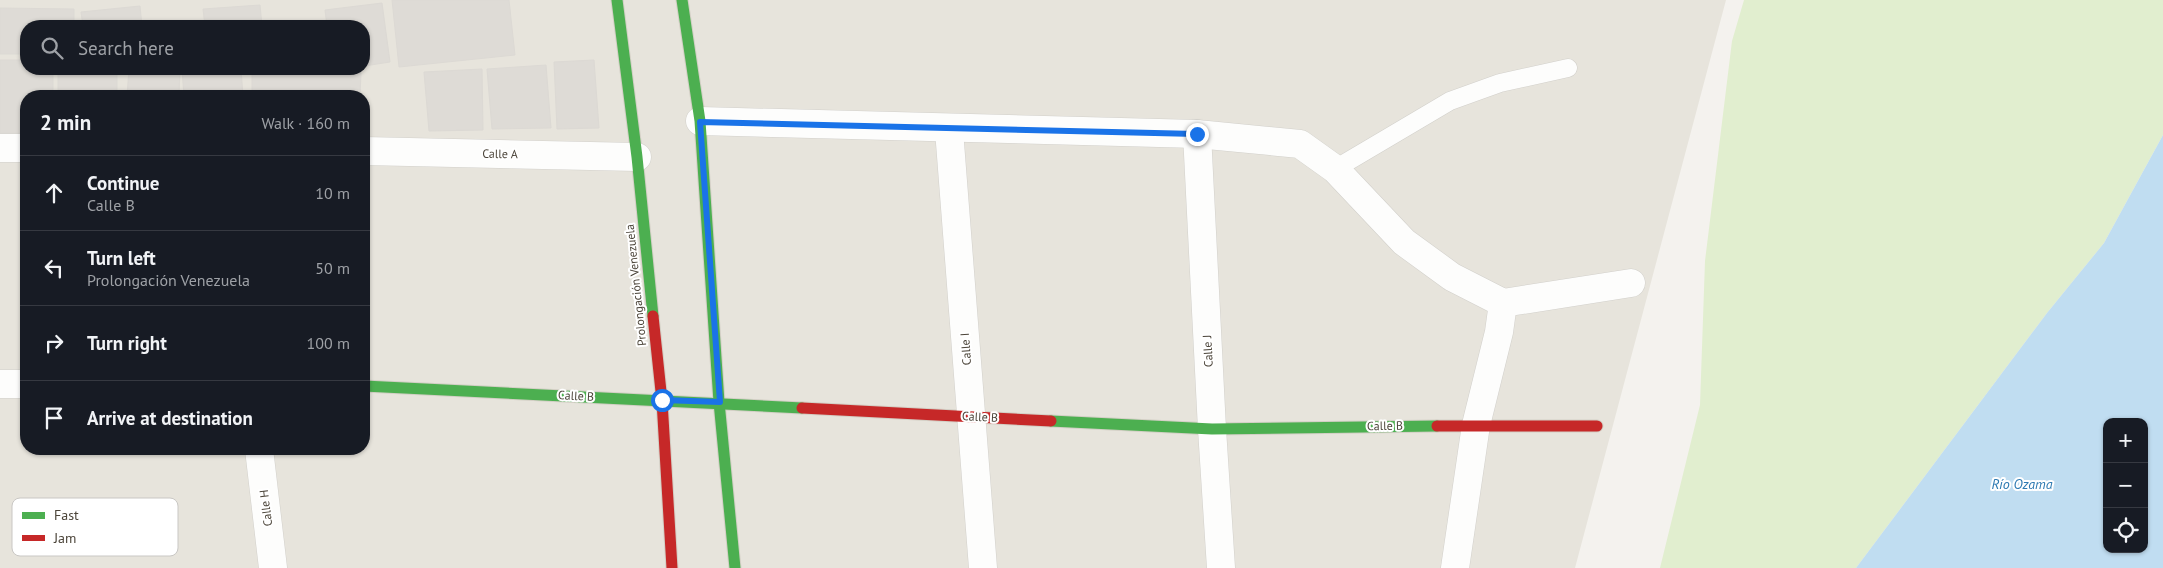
<!DOCTYPE html>
<html lang="en">
<head>
<meta charset="utf-8">
<style>
  :root { --surface:#171b24; --page:#242831; --text:#f1f3f6; --muted:#9ea1a6; --line:#363941 }
  body { margin:0; font-family:"PT Sans",sans-serif; background:var(--page); color:var(--text) }
  .controls { position:absolute; right:15px; bottom:15px; display:grid; overflow:hidden; border-radius:10px; box-shadow:0 1px 4px #0004 }
  .controls button { width:45px; height:45px; display:grid; place-items:center; padding:0; border:0; border-bottom:1px solid var(--line); background:var(--surface); color:var(--text); font:25px sans-serif }
  .stop { position:absolute; width:15px; height:15px; margin:-11px; border:4px solid #1a73e8; border-radius:50%; background:#fff }
  .stop.end { background:#1a73e8; border-color:#fff; box-shadow:0 1px 5px #0008 }
  .list { margin:0; padding:0; list-style:none }
  h2 { display:flex; justify-content:space-between; align-items:center; height:65px; margin:0; padding:0 20px; font-size:21px }
  h2 small { font-size:16px; font-weight:400; color:var(--muted) }
  .list li { display:grid; grid-template-columns:32px 1fr auto; gap:15px; align-items:center; box-sizing:border-box; height:75px; padding:0 20px; border-top:1px solid var(--line) }
  .list b { display:block; font-size:19px; white-space:nowrap }
  .list p { margin:0; font-size:16px; white-space:nowrap; color:var(--muted) }
  .list em { font-size:16px; font-style:normal; color:var(--muted) }
  .icon { flex:none; width:28px; height:28px; fill:none; stroke:currentColor; stroke-width:2; stroke-linecap:round; stroke-linejoin:round }
  .map { position:relative; flex:none; width:2163px; height:568px; overflow:hidden }
  .search { position:absolute; background:var(--surface); box-shadow:0 1px 4px #0004; left:20px; top:20px; width:350px; height:55px; display:flex; align-items:center; gap:12px; box-sizing:border-box; padding:0 18px; border-radius:20px; color:var(--muted); font-size:19px }
  .panel { position:absolute; background:var(--surface); box-shadow:0 1px 4px #0004; left:20px; top:90px; width:350px; height:365px; border-radius:20px }
  .map>svg:first-child { display:block }
  .residential { fill:#e7e4dc; fill-rule:evenodd }
  .green { fill:#e1eecf }
  .water { fill:#c0ddf1; fill-rule:evenodd }
  .building { fill:#dedbd6; stroke:#dcd9d4 }
  .lines { fill:none; stroke-linecap:round; stroke-linejoin:round }
  .lane-casing { stroke:#d2d0cb; stroke-width:19 }
  .street-casing { stroke:#d2d0cb; stroke-width:29 }
  .fast-casing { stroke:#d3cfc5; stroke-width:13 }
  .jam-casing { stroke:#d3cfc5; stroke-width:13 }
  .lane { stroke:#fdfdfc; stroke-width:18 }
  .street { stroke:#fdfdfc; stroke-width:28 }
  .fast { stroke:#4caf50; stroke-width:11 }
  .jam { stroke:#c62828; stroke-width:11 }
  .route { stroke:#1a73e8; stroke-width:6 }
  .labels { text-anchor:middle; stroke-width:4; stroke-linejoin:round; paint-order:stroke }
  .street-label { font-size:12px; fill:#4b4439; stroke:#fff }
  .water-label { font-size:14px; font-style:italic; fill:#2e7ab2; stroke:#fff }
  .key { fill:#fff; stroke:#c9c7c4; stroke-width:1 }
  .key-label { font-size:14px; fill:#4b4439 }
</style>
</head>
<body>
<div class="map">
<svg width="2163" height="568" viewBox="0 0 2163 568">
  <rect width="100%" height="100%" fill="#f4f2ee"/>
  <!-- residential -->
  <path class="residential" d="M0,0H1726L1575,568H0ZM26,26H364V69H26ZM26,96H364V449H26Z"/>
  <!-- green -->
  <path class="green" d="M1744,0H2163V135L2104,243L2047,313L1856,568H1660L1700,405L1705,261L1732,41Z"/>
  <!-- water -->
  <path class="water" d="M2163,135V568H1856L2047,313L2104,243ZM2107,422H2144V549H2107Z"/>
  <!-- building -->
  <g class="building">
    <path d="M392,0H509L515,55L399,67Z"/>
    <path d="M382,3L390,62L364,66V26H327L325,10Z"/>
    <path d="M260,5L262,26H205L203,9Z"/>
    <path d="M140,6L142,26H83L81,12Z"/>
    <path d="M0,8L74,9V26H26V54H0Z"/>
    <path d="M0,60H26V69H53V96H26V133H0Z"/>
    <path d="M594,60L599,128L557,129L554,62Z"/>
    <path d="M546,65L551,128L492,129L487,69Z"/>
    <rect x="58" y="69" width="59" height="27"/>
    <path d="M129,69H180L179,96H127Z"/>
    <path d="M182,69H241L243,96H184Z"/>
    <path d="M482,69L483,130L429,131L424,72Z"/>
    <path d="M252,72L361,73L360,96H252Z"/>
  </g>
  <g class="lines">
    <defs>
      <path id="lane" d="M1335,169L1450,101L1500,83L1568,68"/>
      <g id="street">
        <path d="M700,121L1197,134L1300,144L1335,169L1404,242L1452,277L1503,303L1631,283"/>
        <path d="M949,130L983,568"/>
        <path d="M1197,134L1212,429L1221,568"/>
        <path d="M0,148H26"/>
        <path d="M364,151L637,157"/>
        <path d="M0,384H26"/>
        <path d="M259,449L273,568"/>
        <path d="M1455,568L1476,425L1499,332L1503,303"/>
      </g>
      <g id="fast">
        <path d="M617,0L637,157L653,316"/>
        <path d="M682,0L700,121L719,402L735,568"/>
        <path d="M364,386L802,408"/>
        <path d="M1051,421L1212,429L1437,426"/>
      </g>
      <g id="jam">
        <path d="M653,316L662,401L672,568"/>
        <path d="M802,408L1051,421"/>
        <path d="M1437,426H1597"/>
      </g>
    </defs>
    <!-- lane casing -->
    <use href="#lane" class="lane-casing"/>
    <!-- street casing -->
    <use href="#street" class="street-casing"/>
    <!-- fast casing -->
    <use href="#fast" class="fast-casing"/>
    <!-- jam casing -->
    <use href="#jam" class="jam-casing"/>
    <!-- lane -->
    <use href="#lane" class="lane"/>
    <!-- street -->
    <use href="#street" class="street"/>
    <!-- fast -->
    <use href="#fast" class="fast"/>
    <!-- jam -->
    <use href="#jam" class="jam"/>
  </g>
  <g class="lines">
    <!-- route -->
    <path class="route" d="M662,400L720,402L700,122L1197,134"/>
  </g>
  <g class="labels">
    <!-- street labels -->
    <g class="street-label">
      <text transform="translate(500 154) rotate(1)" y="4">Calle A</text>
      <text transform="translate(636 285) rotate(-96)" y="4">Prolongación Venezuela</text>
      <text transform="translate(966 349) rotate(-94)" y="4">Calle I</text>
      <text transform="translate(1208 351) rotate(-93)" y="4">Calle J</text>
      <text transform="translate(576 396) rotate(3)" y="4">Calle B</text>
      <text transform="translate(980 417) rotate(3)" y="4">Calle B</text>
      <text transform="translate(1385 426) rotate(-1)" y="4">Calle B</text>
      <text transform="translate(266 508) rotate(-97)" y="4">Calle H</text>
    </g>
    <!-- water labels -->
    <g class="water-label">
      <text x="2022" y="489">Río Ozama</text>
    </g>
  </g>
  <!-- legend -->
  <rect x="12" y="498" width="166" height="58" rx="8" class="key"/>
  <rect x="22" y="512" width="23" height="7" fill="#4caf50"/>
  <rect x="22" y="535" width="23" height="6" fill="#c62828"/>
  <g class="key-label">
    <text x="54" y="520">Fast</text>
    <text x="54" y="543">Jam</text>
  </g>
</svg>
<div class="controls">
<button>+</button>
<button>−</button>
<button><svg class="icon" aria-label="locate" viewBox="0 0 24 24"><circle cx="12" cy="12" r="6"/><path d="M12 2v4M12 18v4M2 12h4M18 12h4"/></svg></button>
</div>
<div class="stop" style="left:662px;top:400px"></div>
<div class="stop end" style="left:1197px;top:134px"></div>
<div class="search"><svg class="icon" aria-label="search" viewBox="0 0 24 24"><circle cx="10" cy="10" r="6"/><path d="M15 15l6 6"/></svg>Search here</div>
<section class="panel">
<h2>2 min<small>Walk · 160 m</small></h2>
<ul class="list">
<li><svg class="icon" aria-label="ahead" viewBox="0 0 24 24"><path d="M12 20V5M6 11l6-6 6 6"/></svg><div><b>Continue</b><p>Calle B</p></div><em>10 m</em></li>
<li><svg class="icon" aria-label="left" viewBox="0 0 24 24"><path d="M17 20v-9H6M10 6l-5 5 5 5"/></svg><div><b>Turn left</b><p>Prolongación Venezuela</p></div><em>50 m</em></li>
<li><svg class="icon" aria-label="right" viewBox="0 0 24 24"><path d="M7 20v-9h11M14 6l5 5-5 5"/></svg><div><b>Turn right</b></div><em>100 m</em></li>
<li><svg class="icon" aria-label="arrive" viewBox="0 0 24 24"><path d="M6 21V4h12l-3 4 3 4H6"/></svg><div><b>Arrive at destination</b></div></li>
</ul>
</section>
</div>
</body>
</html>
